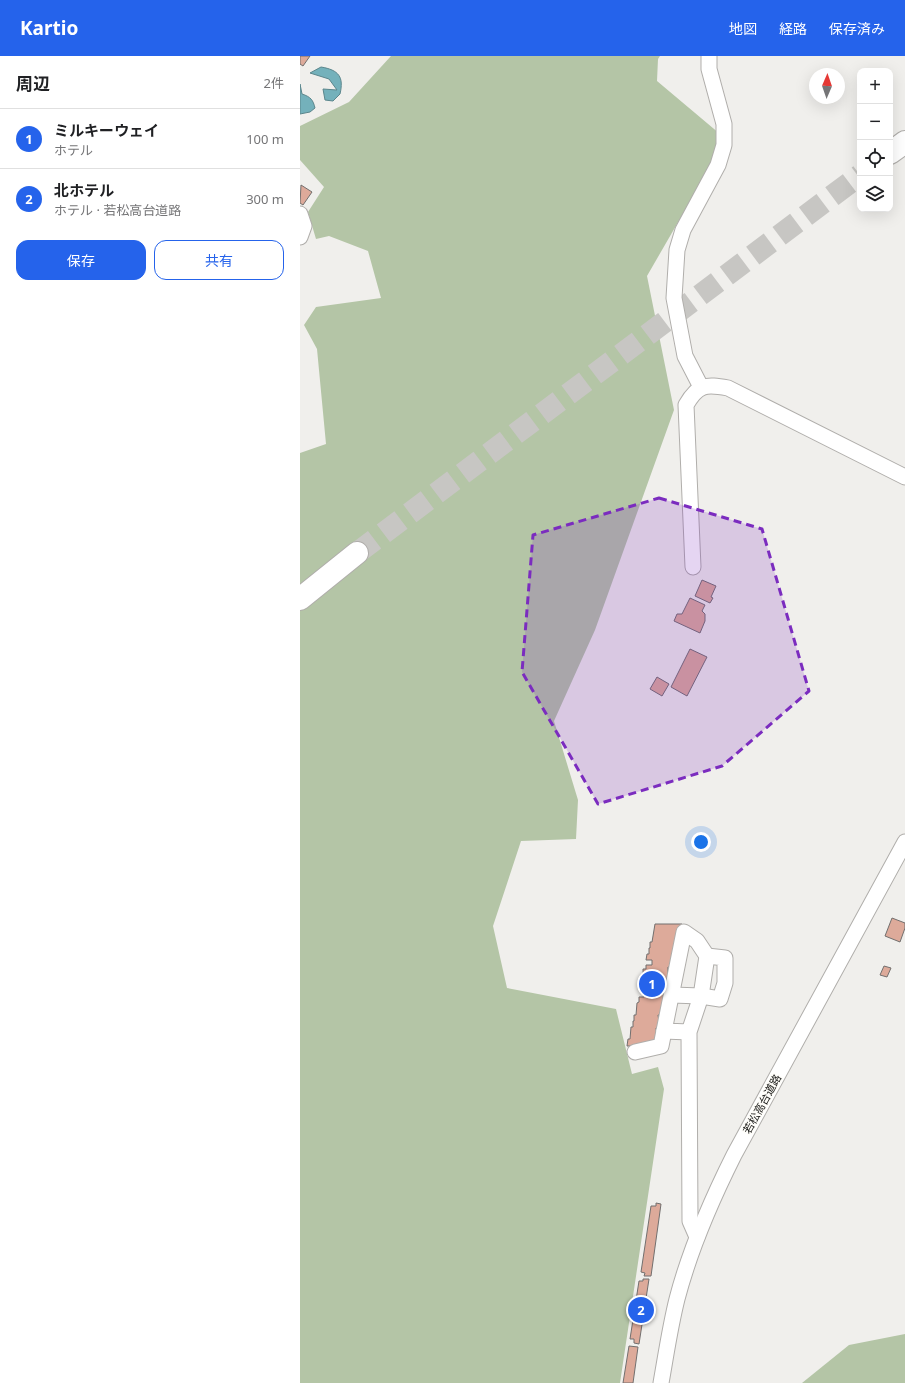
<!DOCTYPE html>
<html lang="ja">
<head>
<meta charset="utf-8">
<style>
  :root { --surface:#fff; --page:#f2f2f2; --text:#202124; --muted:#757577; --line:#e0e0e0; --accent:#2563eb }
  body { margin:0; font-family:"Noto Sans","Noto Sans JP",sans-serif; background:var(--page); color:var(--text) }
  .controls { position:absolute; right:12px; top:12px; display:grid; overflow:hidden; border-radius:8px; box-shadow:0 4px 16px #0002 }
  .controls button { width:36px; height:36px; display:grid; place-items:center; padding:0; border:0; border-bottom:1px solid var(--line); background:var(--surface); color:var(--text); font:20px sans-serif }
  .compass { position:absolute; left:509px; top:12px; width:36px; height:36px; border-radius:50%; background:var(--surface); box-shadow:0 4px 16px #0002; rotate:2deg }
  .you { position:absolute; left:401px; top:786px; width:14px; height:14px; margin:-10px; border:3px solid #fff; border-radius:50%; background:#1a73e8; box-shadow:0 0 0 6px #1a73e833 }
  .badge { display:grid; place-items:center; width:26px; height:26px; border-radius:50%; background:var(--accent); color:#fff; font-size:13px; font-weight:700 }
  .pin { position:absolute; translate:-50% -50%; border:2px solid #fff; box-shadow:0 1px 4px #0006 }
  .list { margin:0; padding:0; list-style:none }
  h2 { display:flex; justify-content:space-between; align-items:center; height:52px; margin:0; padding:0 16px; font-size:17px }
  h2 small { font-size:13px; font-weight:400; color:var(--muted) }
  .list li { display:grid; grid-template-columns:26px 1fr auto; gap:12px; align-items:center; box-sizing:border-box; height:60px; padding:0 16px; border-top:1px solid var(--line) }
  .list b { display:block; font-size:15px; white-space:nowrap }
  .list p { margin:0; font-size:13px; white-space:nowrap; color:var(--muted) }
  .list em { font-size:13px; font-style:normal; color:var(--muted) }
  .actions { display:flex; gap:8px; padding:12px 16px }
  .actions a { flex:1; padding:9px 0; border:1px solid var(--accent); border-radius:12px; text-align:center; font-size:14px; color:var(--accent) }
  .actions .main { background:var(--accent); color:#fff }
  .icon { flex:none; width:22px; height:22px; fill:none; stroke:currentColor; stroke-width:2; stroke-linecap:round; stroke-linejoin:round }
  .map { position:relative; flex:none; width:605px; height:1327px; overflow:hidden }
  header { display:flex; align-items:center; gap:24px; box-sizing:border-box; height:56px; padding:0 20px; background:var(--accent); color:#fff }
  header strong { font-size:19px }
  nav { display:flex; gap:22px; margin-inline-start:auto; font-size:14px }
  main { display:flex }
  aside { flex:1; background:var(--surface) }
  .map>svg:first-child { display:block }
  .green { fill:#b4c5a6 }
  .water { fill:#74b1bb; stroke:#5b868c }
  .building { fill:#ddaa9a; stroke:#726f6e }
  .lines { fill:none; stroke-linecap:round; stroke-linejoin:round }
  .highway-tunnel { stroke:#c7c6c3; stroke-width:22; stroke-dasharray:22 11; stroke-linecap:butt }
  .minor-casing { stroke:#b0aeab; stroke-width:17 }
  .highway-casing { stroke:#b0aeab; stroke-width:24 }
  .minor { stroke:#fff; stroke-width:15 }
  .highway { stroke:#fff; stroke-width:22 }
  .marked { fill:#7b2cbf; fill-opacity:0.2; stroke:#7b2cbf; stroke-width:3; stroke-dasharray:8 5; stroke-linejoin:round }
  .labels { text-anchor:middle; stroke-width:3; stroke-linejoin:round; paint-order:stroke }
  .street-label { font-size:11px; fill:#21211f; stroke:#fefdf9 }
</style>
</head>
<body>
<header>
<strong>Kartio</strong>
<nav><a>地図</a><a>経路</a><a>保存済み</a></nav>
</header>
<main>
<aside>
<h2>周辺<small>2件</small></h2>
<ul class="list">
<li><span class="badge">1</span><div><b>ミルキーウェイ</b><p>ホテル</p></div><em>100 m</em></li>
<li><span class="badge">2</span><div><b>北ホテル</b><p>ホテル · 若松高台道路</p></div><em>300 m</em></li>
</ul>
<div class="actions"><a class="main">保存</a><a>共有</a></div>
</aside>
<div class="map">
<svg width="605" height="1327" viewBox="0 0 605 1327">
  <rect width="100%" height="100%" fill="#f0efec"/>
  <!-- green -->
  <g class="green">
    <path d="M91,0H360L358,3L357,25L420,78L418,97L347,220L374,354L295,574L254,665L278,744L276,783L221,785L193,870L207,932L316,953L332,1018L358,1011L364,1033L320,1327H0V397L26,388L17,293L4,269L16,251L81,242L68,195L29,180L16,183L8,156L24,131L0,104V70L49,46Z"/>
    <path d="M605,1278V1327H502L549,1289Z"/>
  </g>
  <!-- water -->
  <g class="water">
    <path d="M21,11C39,14 44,21 40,38L33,45L25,44L23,33L37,34L29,23L10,17Z"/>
    <path d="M0,28L2,38C11,41 13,44 15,52L10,56L0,58Z"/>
  </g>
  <!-- building -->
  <g class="building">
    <path d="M0,0H10L3,10L0,8Z"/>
    <path d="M1,129L12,136L3,149L0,147Z"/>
    <path d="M402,524L416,530L411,541L413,542L410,547L395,540Z"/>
    <path d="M390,542L405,549L402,555L405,558V565L400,577L374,565L377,558H382Z"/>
    <path d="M390,593L407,601L387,640L371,631Z"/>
    <path d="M357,621L369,628L362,640L350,633Z"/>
    <path d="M592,862L605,867V872L600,886L585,880Z"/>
    <path d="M355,868H382L375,899H372V911H368L366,948L362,947V959H358L360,972H356L357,984L352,990H327L328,983H330L331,971H333V965H334V959H336L337,947L339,946V941H344L343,913H346V909H352V904H346L347,898H349V892H350V886H352Z"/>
    <path d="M584,910L591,912L587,921L580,919Z"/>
    <path d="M356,1147L361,1148L351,1220H344L345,1217L341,1216L351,1150H356Z"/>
    <path d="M343,1223H349L339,1288L334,1287V1283H330L339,1225H343Z"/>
    <path d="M329,1290L338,1291L333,1327H323Z"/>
  </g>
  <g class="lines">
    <!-- highway-tunnel -->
    <path class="highway-tunnel" d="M57,497L560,119"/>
    <defs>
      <g id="minor">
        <path d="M0,158L4,170L0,181"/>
        <path d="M401,331L385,300L374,242L377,194L383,174L418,109L424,89V68L409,13V0"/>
        <path d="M393,511L386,349C398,328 406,328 428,332L605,421"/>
        <path d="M372,939L401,940L420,943L425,927V902L407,900"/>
        <path d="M389,976L364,975L384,876L397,885L407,900L401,940L389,976L390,1165L397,1181"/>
        <path d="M335,996L361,990L364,975"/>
        <path d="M361,1327C366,1299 370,1271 377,1243C390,1193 411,1145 434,1099L605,786"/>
      </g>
      <g id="highway">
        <path d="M590,97L605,86"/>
        <path d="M0,543L57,497"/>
      </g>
    </defs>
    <!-- minor casing -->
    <use href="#minor" class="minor-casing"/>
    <!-- highway casing -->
    <use href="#highway" class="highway-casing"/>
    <!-- minor -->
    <use href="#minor" class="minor"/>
    <!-- highway -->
    <use href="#highway" class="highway"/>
  </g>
  <!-- marked area -->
  <path class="marked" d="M359,442L462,473L509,635L422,710L298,748L222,616L233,479Z"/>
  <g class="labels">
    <!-- street labels -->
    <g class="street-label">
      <text transform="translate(462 1048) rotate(-61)" y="4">若松高台道路</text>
    </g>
  </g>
</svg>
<div class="controls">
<button>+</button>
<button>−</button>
<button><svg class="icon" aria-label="locate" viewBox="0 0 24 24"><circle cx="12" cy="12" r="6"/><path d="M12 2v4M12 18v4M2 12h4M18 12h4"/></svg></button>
<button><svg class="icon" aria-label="layers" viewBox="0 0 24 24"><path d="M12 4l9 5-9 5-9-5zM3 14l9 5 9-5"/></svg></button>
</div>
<svg class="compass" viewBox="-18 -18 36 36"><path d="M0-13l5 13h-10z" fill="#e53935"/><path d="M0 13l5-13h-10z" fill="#757577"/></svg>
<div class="you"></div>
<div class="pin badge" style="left:352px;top:928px">1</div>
<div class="pin badge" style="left:341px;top:1254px">2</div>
</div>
</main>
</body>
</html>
